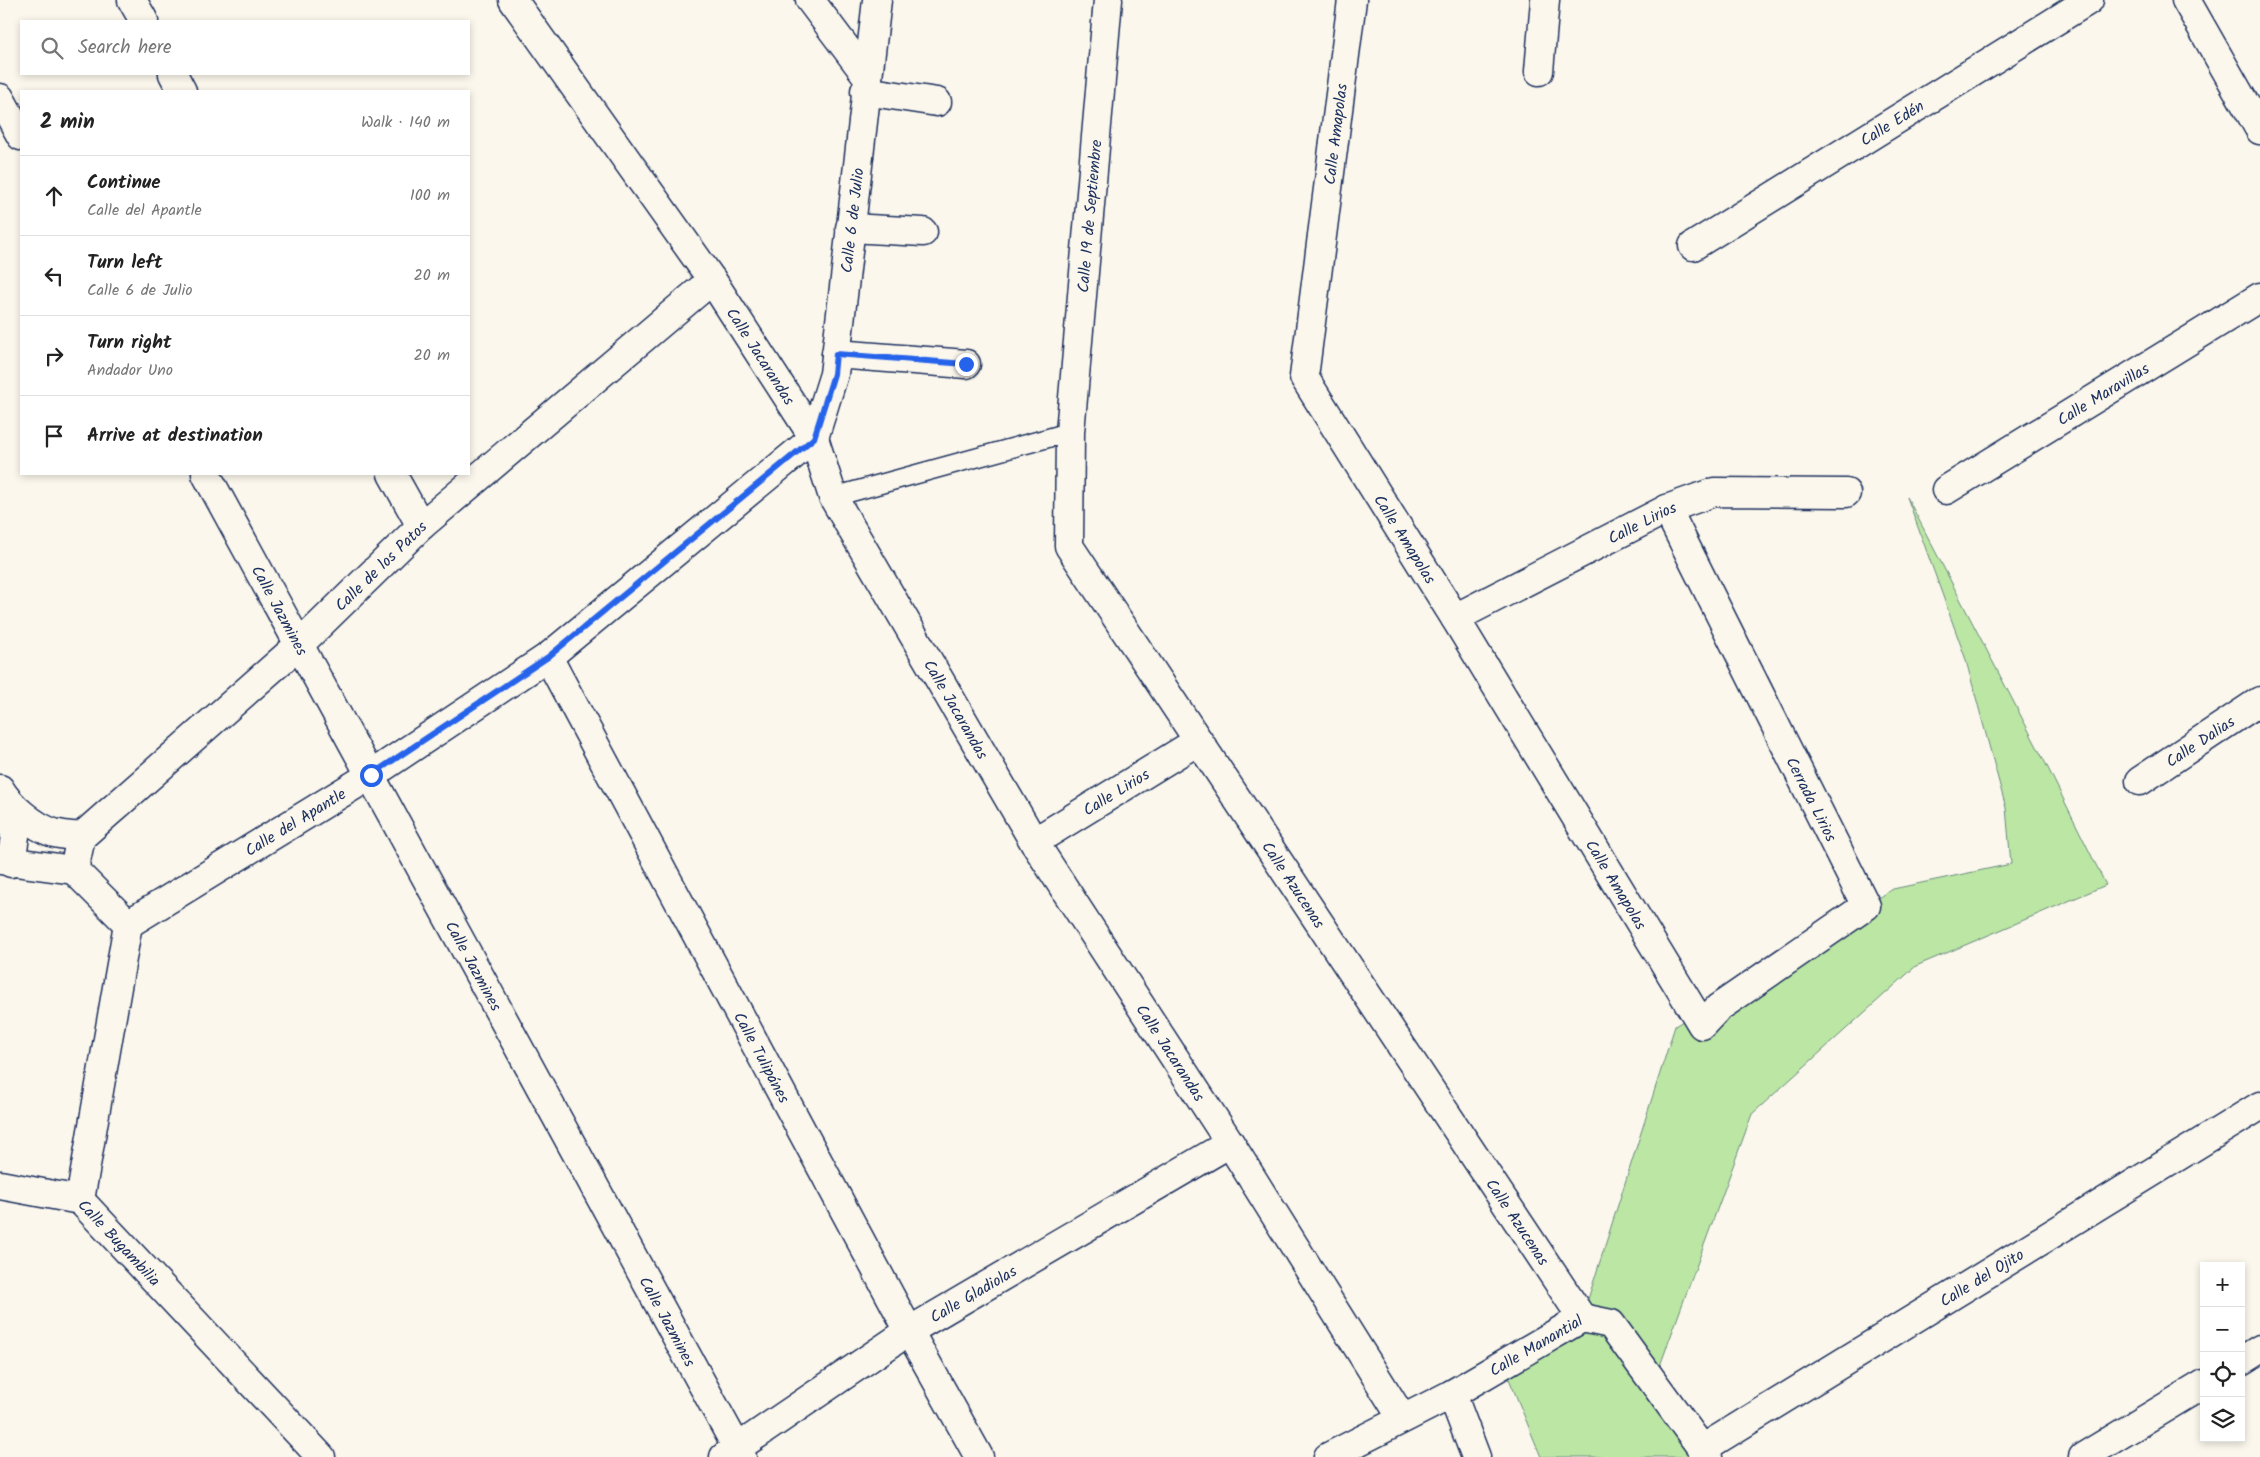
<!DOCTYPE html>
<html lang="en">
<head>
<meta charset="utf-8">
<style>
  :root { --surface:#fff; --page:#f2f2f2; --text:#222; --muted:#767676; --line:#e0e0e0 }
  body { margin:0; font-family:Kalam,sans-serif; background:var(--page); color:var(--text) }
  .controls { position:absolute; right:15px; bottom:15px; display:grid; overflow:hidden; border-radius:0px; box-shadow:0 2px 8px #0003 }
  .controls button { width:45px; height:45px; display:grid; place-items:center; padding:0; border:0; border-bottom:1px solid var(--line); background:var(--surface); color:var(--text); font:25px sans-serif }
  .stop { position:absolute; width:15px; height:15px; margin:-11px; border:4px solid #2563eb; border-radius:50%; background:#fff }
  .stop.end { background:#2563eb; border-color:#fff; box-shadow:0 1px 5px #0008 }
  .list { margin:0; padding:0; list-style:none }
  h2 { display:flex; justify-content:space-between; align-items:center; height:65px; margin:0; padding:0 20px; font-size:21px }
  h2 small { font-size:16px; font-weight:400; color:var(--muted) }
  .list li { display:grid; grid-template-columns:32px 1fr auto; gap:15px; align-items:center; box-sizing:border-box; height:80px; padding:0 20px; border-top:1px solid var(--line) }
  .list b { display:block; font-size:19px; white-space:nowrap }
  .list p { margin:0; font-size:16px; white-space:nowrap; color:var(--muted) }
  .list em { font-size:16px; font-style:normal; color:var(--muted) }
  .icon { flex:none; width:28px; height:28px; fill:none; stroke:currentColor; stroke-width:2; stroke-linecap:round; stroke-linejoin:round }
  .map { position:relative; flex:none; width:2260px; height:1457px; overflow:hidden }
  .search { position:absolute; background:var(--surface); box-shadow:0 2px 8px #0003; left:20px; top:20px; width:450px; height:55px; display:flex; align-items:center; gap:12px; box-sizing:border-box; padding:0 18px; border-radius:0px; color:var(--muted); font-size:19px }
  .panel { position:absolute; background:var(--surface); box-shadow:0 2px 8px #0003; left:20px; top:90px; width:450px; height:385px; border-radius:0px }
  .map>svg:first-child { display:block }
  .green { fill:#bbe6a3; stroke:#6b8a80 }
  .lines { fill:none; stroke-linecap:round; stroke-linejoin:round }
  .lane-casing { stroke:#1b2f5e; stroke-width:21 }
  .street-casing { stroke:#1b2f5e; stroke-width:31 }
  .lane { stroke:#fbf7ec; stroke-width:18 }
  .street { stroke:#fbf7ec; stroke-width:28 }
  .route { stroke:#2563eb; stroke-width:6 }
  .labels { text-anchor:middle; stroke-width:4; stroke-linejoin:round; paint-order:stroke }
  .street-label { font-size:16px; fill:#1b2f5e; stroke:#fbf7ec }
</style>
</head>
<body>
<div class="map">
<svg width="2260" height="1457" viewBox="0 0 2260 1457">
  <rect width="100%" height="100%" fill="#fbf7ec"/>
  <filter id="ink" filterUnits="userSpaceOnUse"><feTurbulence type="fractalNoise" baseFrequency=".02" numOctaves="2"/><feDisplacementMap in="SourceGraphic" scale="10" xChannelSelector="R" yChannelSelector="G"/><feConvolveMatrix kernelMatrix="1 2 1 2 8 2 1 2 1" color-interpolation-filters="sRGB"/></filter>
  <g filter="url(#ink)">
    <!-- green -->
    <path class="green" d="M1907,497L2047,766L2106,885L1916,966L1752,1114L1654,1382L1708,1457H1541L1503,1364L1582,1318L1675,1026L1893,889L2011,864L2006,808L1965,657Z"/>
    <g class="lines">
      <defs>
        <path id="lane" d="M833,497L1070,432"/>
        <g id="street">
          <path d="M132,0L144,21"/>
          <path id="s1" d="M513,0L712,280L814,438L833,497L1034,842L1230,1143L1402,1418"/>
          <path d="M810,0L867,76"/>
          <path id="s2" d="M1108,0L1070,432L1069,546L1582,1318"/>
          <path id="s3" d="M1352,0L1304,377L1455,618L1702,1025L1718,1008L1866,906L1667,509"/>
          <path d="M2186,0L2260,130"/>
          <path d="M1539,71L1545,0"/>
          <path d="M173,74L182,91"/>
          <path d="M865,91L937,102"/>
          <path d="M0,98L21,136"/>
          <path d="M850,228L923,232"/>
          <path id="s4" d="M1693,246L2089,0"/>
          <path d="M836,354L966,364"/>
          <path id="s5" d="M206,474L742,1457"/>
          <path d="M392,474L421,526"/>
          <path id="s6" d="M1946,490L2260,297"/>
          <path id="s7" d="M1455,618L1667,509L1714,492L1846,493"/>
          <path id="s8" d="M548,657L909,1331L979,1457"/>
          <path id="s9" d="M2140,781L2260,701"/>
          <path d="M0,789C10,806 34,827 54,833C62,835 72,836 81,837"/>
          <path d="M6,798L15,836L11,863"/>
          <path id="s10" d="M1034,842L1198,741"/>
          <path d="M0,860L74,870"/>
          <path id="s11" d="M74,870L81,837L300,644L421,526L712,280"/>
          <path d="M74,870L128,924"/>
          <path id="s12" d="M128,924L371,775L548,657L814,438L834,374L877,0"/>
          <path d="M0,1185L80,1200"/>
          <path id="s13" d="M80,1200L321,1457"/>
          <path d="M80,1200L128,924"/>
          <path d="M2241,1361L2260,1349"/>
          <path d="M1452,1394L1476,1457"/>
          <path id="s14" d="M1702,1449L2260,1106"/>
          <path id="s15" d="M724,1457L909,1331L1230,1143"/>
          <path id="s16" d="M1328,1457L1452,1394L1582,1318L1611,1324L1708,1457"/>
          <path d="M2083,1457L2204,1384"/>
        </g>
      </defs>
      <!-- lane casing -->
      <use href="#lane" class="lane-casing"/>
      <!-- street casing -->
      <use href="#street" class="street-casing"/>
      <!-- lane -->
      <use href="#lane" class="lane"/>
      <!-- street -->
      <use href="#street" class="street"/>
    </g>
  </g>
  <g class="lines" filter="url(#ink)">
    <!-- route -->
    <path class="route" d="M371,775L548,657L814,438L834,374L836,354L966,364"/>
  </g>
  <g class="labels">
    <!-- street labels -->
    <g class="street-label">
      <text dy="6" stroke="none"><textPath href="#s4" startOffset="234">Calle Edén</textPath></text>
      <text transform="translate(1335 134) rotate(-83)" y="6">Calle Amapolas</text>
      <text transform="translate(1089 216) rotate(-85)" y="6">Calle 19 de Septiembre</text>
      <text dy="6" stroke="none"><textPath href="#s12" startOffset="1064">Calle 6 de Julio</textPath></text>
      <text dy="6" stroke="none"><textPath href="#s1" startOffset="434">Calle Jacarandas</textPath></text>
      <text dy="6" stroke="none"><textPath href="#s6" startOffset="184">Calle Maravillas</textPath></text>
      <text dy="6" stroke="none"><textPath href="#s7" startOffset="210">Calle Lirios</textPath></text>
      <text dy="6" stroke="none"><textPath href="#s3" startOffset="571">Calle Amapolas</textPath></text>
      <text dy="6" stroke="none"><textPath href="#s11" startOffset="438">Calle de los Patos</textPath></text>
      <text dy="6" stroke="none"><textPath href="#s5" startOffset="155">Calle Jazmines</textPath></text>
      <text dy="6" stroke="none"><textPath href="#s1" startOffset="839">Calle Jacarandas</textPath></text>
      <text dy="6" stroke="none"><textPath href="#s9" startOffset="72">Calle Dalias</textPath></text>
      <text dy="6" stroke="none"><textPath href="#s10" startOffset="96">Calle Lirios</textPath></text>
      <text transform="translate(1812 799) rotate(63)" y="6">Cerrada Lirios</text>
      <text dy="6" stroke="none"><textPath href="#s12" startOffset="196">Calle del Apantle</textPath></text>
      <text dy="6" stroke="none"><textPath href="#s3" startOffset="976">Calle Amapolas</textPath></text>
      <text dy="6" stroke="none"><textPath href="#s2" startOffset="954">Calle Azucenas</textPath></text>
      <text dy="6" stroke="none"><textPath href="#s5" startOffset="560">Calle Jazmines</textPath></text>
      <text dy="6" stroke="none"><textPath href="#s1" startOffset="1244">Calle Jacarandas</textPath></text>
      <text dy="6" stroke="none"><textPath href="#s8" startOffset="454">Calle Tulipánes</textPath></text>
      <text dy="6" stroke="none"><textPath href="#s2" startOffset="1359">Calle Azucenas</textPath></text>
      <text dy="6" stroke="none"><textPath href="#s13" startOffset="58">Calle Bugambilia</textPath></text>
      <text dy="6" stroke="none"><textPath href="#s14" startOffset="328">Calle del Ojito</textPath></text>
      <text dy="6" stroke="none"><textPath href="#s15" startOffset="298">Calle Gladiolas</textPath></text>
      <text dy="6" stroke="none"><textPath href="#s5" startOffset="965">Calle Jazmines</textPath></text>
      <text dy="6" stroke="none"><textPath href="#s16" startOffset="236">Calle Manantial</textPath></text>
    </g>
  </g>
</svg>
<div class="controls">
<button>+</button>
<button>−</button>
<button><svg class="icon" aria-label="locate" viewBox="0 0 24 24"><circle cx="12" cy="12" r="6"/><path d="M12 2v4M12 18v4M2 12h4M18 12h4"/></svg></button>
<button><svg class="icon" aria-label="layers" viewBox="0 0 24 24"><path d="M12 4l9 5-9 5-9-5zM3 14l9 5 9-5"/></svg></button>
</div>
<div class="stop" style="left:371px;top:775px"></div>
<div class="stop end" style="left:966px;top:364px"></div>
<div class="search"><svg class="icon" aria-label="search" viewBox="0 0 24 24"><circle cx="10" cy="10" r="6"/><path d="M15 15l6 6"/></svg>Search here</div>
<section class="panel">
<h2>2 min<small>Walk · 140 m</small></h2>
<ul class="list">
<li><svg class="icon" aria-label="ahead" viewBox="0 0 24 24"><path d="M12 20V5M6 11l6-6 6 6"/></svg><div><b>Continue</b><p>Calle del Apantle</p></div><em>100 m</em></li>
<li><svg class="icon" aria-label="left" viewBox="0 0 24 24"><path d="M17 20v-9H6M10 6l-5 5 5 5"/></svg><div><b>Turn left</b><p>Calle 6 de Julio</p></div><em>20 m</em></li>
<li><svg class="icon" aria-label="right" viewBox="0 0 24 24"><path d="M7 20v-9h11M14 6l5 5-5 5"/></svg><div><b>Turn right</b><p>Andador Uno</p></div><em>20 m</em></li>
<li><svg class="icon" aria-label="arrive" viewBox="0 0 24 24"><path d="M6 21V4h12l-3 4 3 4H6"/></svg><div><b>Arrive at destination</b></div></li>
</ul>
</section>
</div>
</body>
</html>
